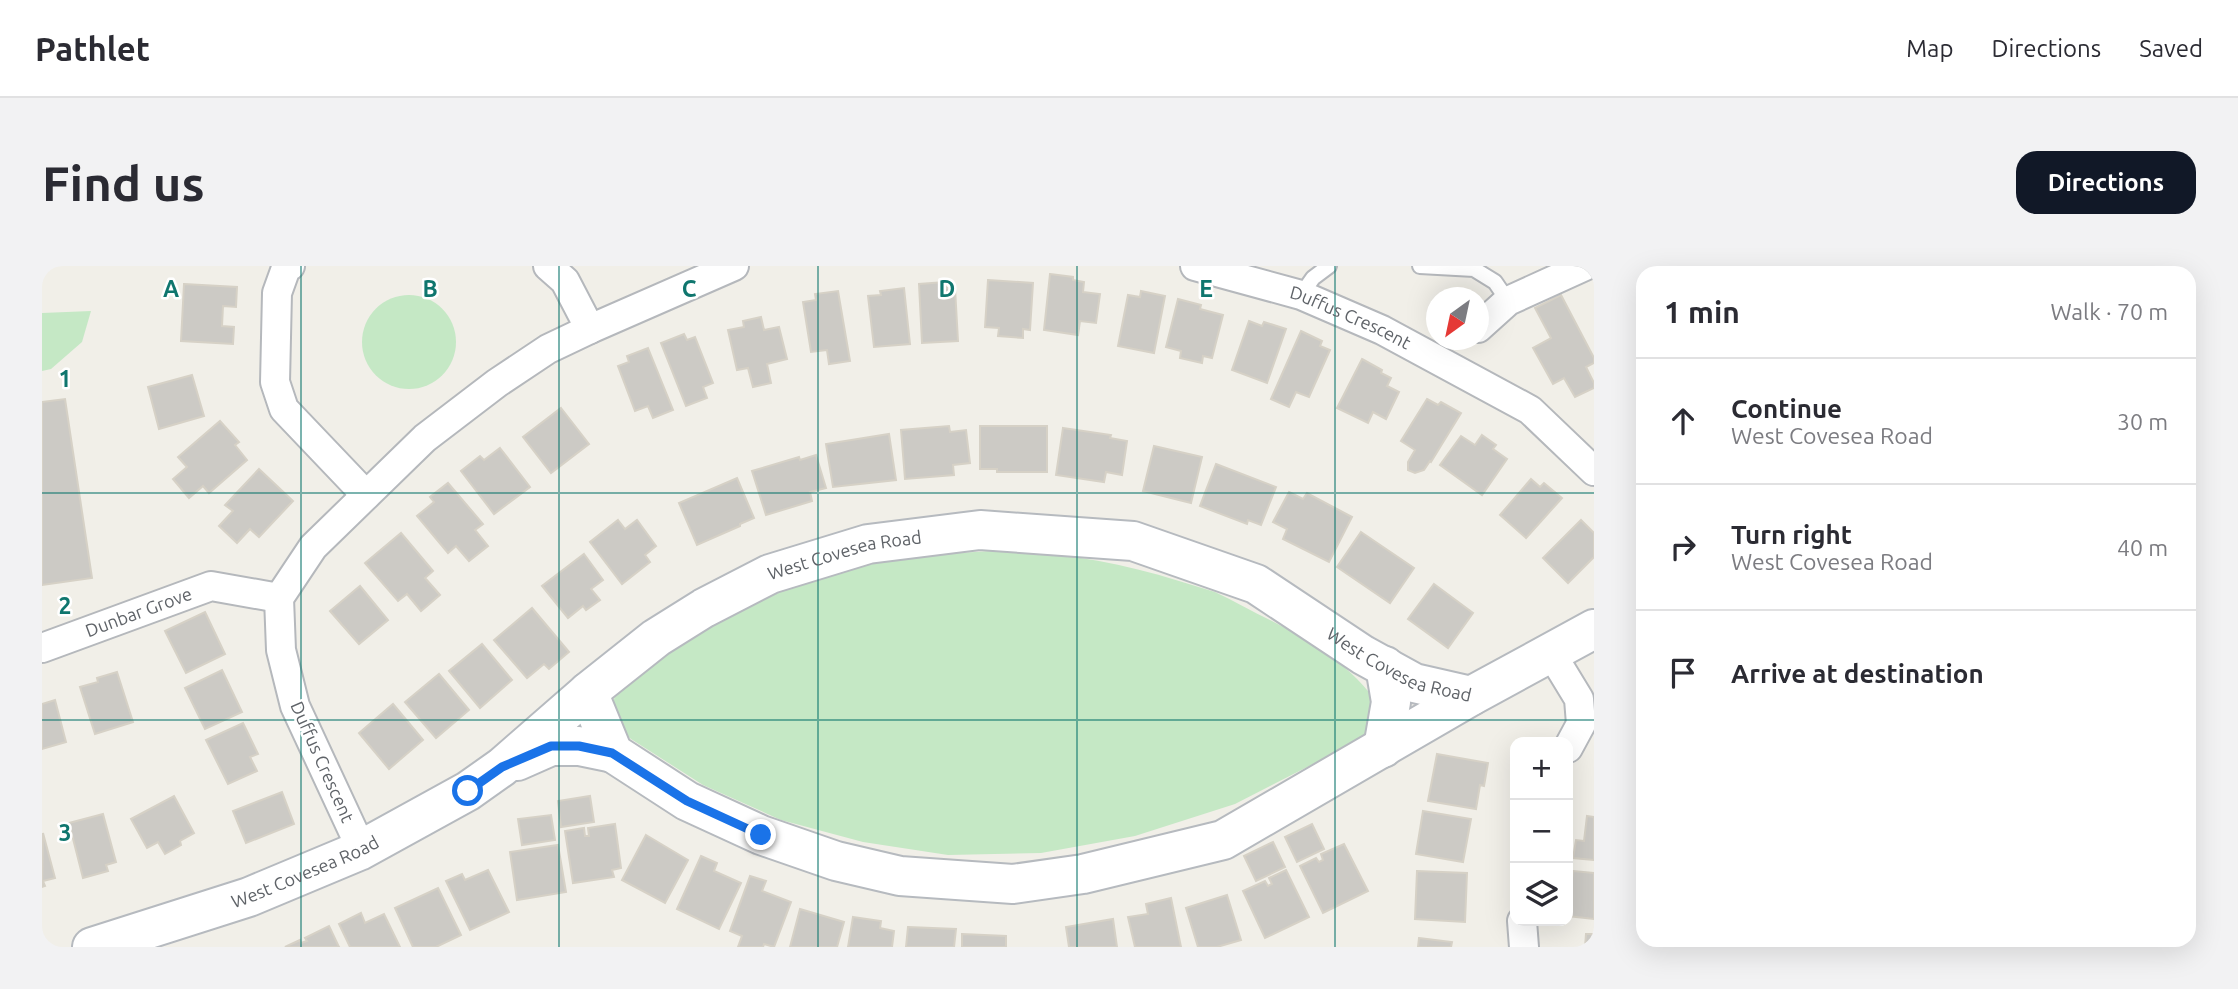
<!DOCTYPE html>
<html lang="en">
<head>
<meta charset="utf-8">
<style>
  :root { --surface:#fff; --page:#f2f2f3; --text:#2b2b33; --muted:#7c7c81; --line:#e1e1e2; --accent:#111827 }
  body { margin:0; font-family:Ubuntu,sans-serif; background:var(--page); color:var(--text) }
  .controls { position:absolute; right:21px; bottom:21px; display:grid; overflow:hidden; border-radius:14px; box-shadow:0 7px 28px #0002 }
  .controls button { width:63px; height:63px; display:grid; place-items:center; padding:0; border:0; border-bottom:2px solid var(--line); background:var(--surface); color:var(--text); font:35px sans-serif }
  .compass { position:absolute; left:1384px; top:21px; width:63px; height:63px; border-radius:50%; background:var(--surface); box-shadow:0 7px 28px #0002; rotate:213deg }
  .stop { position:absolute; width:21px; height:21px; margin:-16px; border:5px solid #1a73e8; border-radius:50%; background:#fff }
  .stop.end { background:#1a73e8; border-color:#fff; box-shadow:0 2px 7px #0008 }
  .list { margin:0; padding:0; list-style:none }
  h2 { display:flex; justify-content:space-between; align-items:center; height:91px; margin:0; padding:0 28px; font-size:30px }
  h2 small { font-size:23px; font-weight:400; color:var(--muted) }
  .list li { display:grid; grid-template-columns:46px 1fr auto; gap:21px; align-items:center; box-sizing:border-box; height:126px; padding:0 28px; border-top:2px solid var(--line) }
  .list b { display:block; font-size:26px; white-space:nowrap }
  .list p { margin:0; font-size:23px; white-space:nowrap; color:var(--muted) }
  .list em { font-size:23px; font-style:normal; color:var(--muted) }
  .icon { flex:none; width:38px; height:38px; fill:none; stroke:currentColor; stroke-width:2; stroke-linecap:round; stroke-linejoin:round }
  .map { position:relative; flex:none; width:1552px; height:681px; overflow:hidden; border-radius:21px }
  header { display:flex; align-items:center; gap:42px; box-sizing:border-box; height:98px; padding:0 35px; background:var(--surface); border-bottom:2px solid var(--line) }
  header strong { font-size:33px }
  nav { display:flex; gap:38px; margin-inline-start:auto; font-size:24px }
  .intro { display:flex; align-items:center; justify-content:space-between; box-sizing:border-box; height:168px; padding:0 42px }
  h1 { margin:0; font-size:49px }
  .button { padding:18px 32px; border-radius:21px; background:var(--accent); color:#fff; font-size:24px; font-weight:700 }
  main { display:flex; gap:42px; padding:0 42px }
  aside { flex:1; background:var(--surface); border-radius:21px; box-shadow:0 7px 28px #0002 }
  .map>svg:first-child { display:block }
  .green { fill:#c5e8c5 }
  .building { fill:#cccac5; stroke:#d6d1c6; stroke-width:2 }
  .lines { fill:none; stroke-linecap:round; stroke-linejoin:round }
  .lane-casing { stroke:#b5b8bc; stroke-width:18 }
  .street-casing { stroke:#b5b8bc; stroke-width:32 }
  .secondary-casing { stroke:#b6babf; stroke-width:42 }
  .lane { stroke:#fff; stroke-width:14 }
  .street { stroke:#fff; stroke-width:28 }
  .secondary { stroke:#fff; stroke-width:38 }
  .route { stroke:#1a73e8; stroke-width:9 }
  .grid { fill:none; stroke:#0f766e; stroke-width:2; stroke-opacity:0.55 }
  .labels { text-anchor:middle; stroke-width:5; stroke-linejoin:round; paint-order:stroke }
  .street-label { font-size:18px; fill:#5f6368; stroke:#fff }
  .grid-label { font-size:23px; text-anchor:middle; font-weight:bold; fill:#0f766e; stroke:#fff; stroke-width:5; stroke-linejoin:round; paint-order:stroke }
</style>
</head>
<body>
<header>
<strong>Pathlet</strong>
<nav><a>Map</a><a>Directions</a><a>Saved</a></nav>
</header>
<div class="intro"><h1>Find us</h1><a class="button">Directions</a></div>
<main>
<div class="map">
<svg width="1552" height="681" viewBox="0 0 1552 681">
  <rect width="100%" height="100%" fill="#f1efe8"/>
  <!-- green -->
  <g class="green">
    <circle cx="367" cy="76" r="47"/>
    <path d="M49,45L40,76L9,103L0,105V47Z"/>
    <path d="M949,285C1016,286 1073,295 1137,315C1149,319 1161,322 1173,326C1192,335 1211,346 1230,355C1270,376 1312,401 1337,440L1329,467L1312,477L1193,538L1093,570L999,587L906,589L821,576L739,554L661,519L589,473L572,458L567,444L577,422L599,402L678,353L759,317L805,302L851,291Z"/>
  </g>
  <!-- building -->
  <g class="building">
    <path d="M1008,8L1031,11V14L1042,16L1041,26L1058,28L1054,57L1038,55L1036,69L1002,64Z"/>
    <path d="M946,14L991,17L988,64L981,63V72L956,70L957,62L943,61Z"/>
    <path d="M903,16L904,22H913L916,75L880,77L877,18Z"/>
    <path d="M142,18L195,21L194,41L181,40L180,60L192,61L191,78L139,75Z"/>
    <path d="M862,22L868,78L832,81L826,30L839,29L838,25Z"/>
    <path d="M796,25L808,95L787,98L785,84L769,86L761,36L774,34L773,28Z"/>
    <path d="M1099,25L1123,30L1112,87L1076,80L1086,29L1098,31Z"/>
    <path d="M1519,29L1552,92V97L1544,101L1552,117V122L1533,131L1522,112L1511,118L1491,82L1509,72L1493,42Z"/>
    <path d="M1136,33L1159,39L1158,43L1181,49L1170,92L1161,90L1160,97L1138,92L1139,85L1124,81Z"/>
    <path d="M719,51L722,64L737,61L745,93L725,98L729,117L711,121L706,102L695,104L686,64L702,61L701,55Z"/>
    <path d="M1207,55L1220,60L1222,56L1244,63L1225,117L1190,104Z"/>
    <path d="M1259,65L1280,75L1278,80L1288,84L1267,131L1254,126L1247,141L1229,133Z"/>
    <path d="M642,68L645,74L653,71L671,117L661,121L665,132L644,140L619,77Z"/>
    <path d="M606,82L631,144L611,152L606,140L593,145L576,100L587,96L585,90Z"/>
    <path d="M1320,93L1340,104L1339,107L1349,112L1345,120L1357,126L1344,153L1331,146L1326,157L1295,142Z"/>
    <path d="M150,109L162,150L117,163L106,121Z"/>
    <path d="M23,133L50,312L0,319V136Z"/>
    <path d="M1385,133L1396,139L1399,136L1419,147L1389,196L1388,195L1382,204L1373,207L1366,204V196L1373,184L1359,175Z"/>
    <path d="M519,142L547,178L509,207L481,171Z"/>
    <path d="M178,155L197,176L193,179L205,194L167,227L161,220L147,232L131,213L145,201L136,191Z"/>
    <path d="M907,160L908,166L924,164L928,197L911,199L912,209L863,213L859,164Z"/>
    <path d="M938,160H1005V206H955V203H938Z"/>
    <path d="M1021,162L1069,169L1068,172L1085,175L1080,209L1064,206L1062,216L1014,209Z"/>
    <path d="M847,168L854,214L791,221L784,178Z"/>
    <path d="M1440,169L1454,179L1451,183L1465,193L1440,229L1398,199L1419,170L1433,179Z"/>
    <path d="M1112,180L1160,191L1149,237L1101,225Z"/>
    <path d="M458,182L488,221L452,248L419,205L438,190L442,194Z"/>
    <path d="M774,189L784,222L768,226L770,235L724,249L710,205L757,191L758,194Z"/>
    <path d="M1174,198L1234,221L1219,259L1206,254L1205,258L1158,240Z"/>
    <path d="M217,203L251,235L217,271L208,263L195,277L177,260L191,245L183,239Z"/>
    <path d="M695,212L712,252L698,258V260L655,279L637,237Z"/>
    <path d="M1489,213L1498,221L1502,217L1520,232L1484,272L1458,249Z"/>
    <path d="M406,217L441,258L433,264L446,280L427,295L414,280L406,287L375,250L392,236L388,231Z"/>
    <path d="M1247,226L1261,233L1265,227L1310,251L1287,296L1241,273L1245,263L1231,256Z"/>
    <path d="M576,254L583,263L595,254L614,280L603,289L608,296L580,318L548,276Z"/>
    <path d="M1539,254L1552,267V291L1526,317L1501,292Z"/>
    <path d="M1319,266L1372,302L1348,337L1295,301Z"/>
    <path d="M359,267L391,305L383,312L398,329L379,345L365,328L356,335L323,297Z"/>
    <path d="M542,288L561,314L549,323L558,334L544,344L541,340L526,352L500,320Z"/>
    <path d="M1392,318L1431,347L1406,382L1366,353Z"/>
    <path d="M318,320L346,354L317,378L288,345Z"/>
    <path d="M490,342L527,386L507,403L502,398L485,412L452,374Z"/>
    <path d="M163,346L183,388L144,407L123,365Z"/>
    <path d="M440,378L470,414L438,442L407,405Z"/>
    <path d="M180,404L200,446L163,463L143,422Z"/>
    <path d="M75,406L91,456L53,468L38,421L56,416L55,412Z"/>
    <path d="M397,408L427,444L394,472L363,436Z"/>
    <path d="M13,434L24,476L0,483V438Z"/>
    <path d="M351,438L381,474L347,503L317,467Z"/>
    <path d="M201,457L216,488L208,491L215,505L186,518L164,474Z"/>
    <path d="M1395,488L1446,497L1442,520L1438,519L1434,543L1386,535Z"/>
    <path d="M240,526L252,558L204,577L191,545Z"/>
    <path d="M132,530L152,567L138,575L139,579L123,588L116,576L105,582L89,553Z"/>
    <path d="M548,530L552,556L519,561L516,535Z"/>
    <path d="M1381,545L1429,553L1421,596L1374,588Z"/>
    <path d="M61,548L74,596L64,599L66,605L41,612L27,557Z"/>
    <path d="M509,549L513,574L480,579L476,553Z"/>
    <path d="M1545,550L1552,551V594L1531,592L1534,574L1542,575Z"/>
    <path d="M573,558L579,602L570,604L572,611L531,617L523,565L542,562L543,570H547L546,562Z"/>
    <path d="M1270,558L1282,583L1255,596L1243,571Z"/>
    <path d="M1,567L13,612L1,615L3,620L0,621Z"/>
    <path d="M604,569L646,594L623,637L580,614Z"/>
    <path d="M1231,576L1243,601L1214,615L1202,590Z"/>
    <path d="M1302,578L1326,625L1281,647L1258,600L1274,592L1277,596L1281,594L1279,588Z"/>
    <path d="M516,579L524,626L475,634L468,586Z"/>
    <path d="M659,590L675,597L672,605L699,617L677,663L635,643Z"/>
    <path d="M446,604L467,646L428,664L404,615L420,608L423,614Z"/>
    <path d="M1244,604L1267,651L1223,672L1201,625L1223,615L1226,620L1230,618L1227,612Z"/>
    <path d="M1375,605L1425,607L1423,656L1373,653Z"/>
    <path d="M1531,605L1552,607V653L1526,650V626H1528Z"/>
    <path d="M708,610L724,615L720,625L749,636L732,681L722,678L721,681H696L700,670L688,665Z"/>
    <path d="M396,622L419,669L394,681H371L353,642Z"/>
    <path d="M1185,629L1199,674L1175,681H1156L1144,642Z"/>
    <path d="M1129,632L1139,681H1093L1086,651L1106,648L1104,638Z"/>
    <path d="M758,643L802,656L795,681H748Z"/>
    <path d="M319,647L323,657L342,648L358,681H308L297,658Z"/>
    <path d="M811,651L839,655L838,662L852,665L850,681H806Z"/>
    <path d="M1071,653L1075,681H1027L1024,661Z"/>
    <path d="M287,660L297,681H243L258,674L259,677L265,675L263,672Z"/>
    <path d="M866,661L914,663L912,681H864Z"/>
    <path d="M920,668L964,670V681H920Z"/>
    <path d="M1544,668H1552V681H1543Z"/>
    <path d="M1377,672L1410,676L1409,681H1376Z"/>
  </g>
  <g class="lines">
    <defs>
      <g id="lane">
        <path d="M1378,0L1432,3L1453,16L1466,35"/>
        <path d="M1259,29L1271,12L1287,0"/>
      </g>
      <g id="street">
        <path d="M248,0L244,2L235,27L233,116L242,143L324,229"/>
        <path d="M506,0L523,15L548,63"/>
        <path id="s1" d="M1153,0L1259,29L1340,64L1488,144L1552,205"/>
        <path d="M1436,62L1466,35L1543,0"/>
        <path id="s2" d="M0,382L169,320L237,332"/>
        <path d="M1509,387L1537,433L1539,458L1526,482"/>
        <path d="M317,585L312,567L253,440L239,384L237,332L271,281L383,172L455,117L506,83L548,63L692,0"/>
        <path d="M1480,655L1482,681"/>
      </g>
      <g id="secondary">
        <path d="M546,426L571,487L645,535L719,569L794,595L858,610L971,618L1041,608L1181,574L1429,430L1552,363"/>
        <path d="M1341,482L1349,436L1343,400"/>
        <path d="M475,495L509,480H537L571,487"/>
        <path id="s3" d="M50,681L207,631L317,585L426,525L460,501L546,426L614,372L662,342L728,308L826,278L938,264L1091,275L1214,318L1321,389L1372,417L1429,430"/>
      </g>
    </defs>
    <!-- lane casing -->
    <use href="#lane" class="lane-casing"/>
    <!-- street casing -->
    <use href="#street" class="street-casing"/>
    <!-- secondary casing -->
    <use href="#secondary" class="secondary-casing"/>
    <!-- lane -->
    <use href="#lane" class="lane"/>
    <!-- street -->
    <use href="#street" class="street"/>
    <!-- secondary -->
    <use href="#secondary" class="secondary"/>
  </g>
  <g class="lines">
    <!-- route -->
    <path class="route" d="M426,525L460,501L509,480H537L570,487L645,535L719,569"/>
  </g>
  <!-- grid -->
  <path class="grid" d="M259,0V681M517,0V681M776,0V681M1035,0V681M1293,0V681M0,227H1552M0,454H1552"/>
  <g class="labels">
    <!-- street labels -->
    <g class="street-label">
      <text dy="6" stroke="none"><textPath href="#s1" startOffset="164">Duffus Crescent</textPath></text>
      <text dy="6" stroke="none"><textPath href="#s3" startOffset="859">West Covesea Road</textPath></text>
      <text dy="6" stroke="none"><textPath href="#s2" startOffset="103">Dunbar Grove</textPath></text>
      <text dy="6" stroke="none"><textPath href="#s3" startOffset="1447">West Covesea Road</textPath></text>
      <text transform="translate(280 496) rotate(66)" y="6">Duffus Crescent</text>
      <text dy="6" stroke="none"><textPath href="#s3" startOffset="226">West Covesea Road</textPath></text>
    </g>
  </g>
  <g class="grid-label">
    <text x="129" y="31">A</text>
    <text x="388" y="31">B</text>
    <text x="647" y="31">C</text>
    <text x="905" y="31">D</text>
    <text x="1164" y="31">E</text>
    <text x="23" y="121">1</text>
    <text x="23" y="348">2</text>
    <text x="23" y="575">3</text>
  </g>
</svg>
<div class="controls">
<button>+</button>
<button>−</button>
<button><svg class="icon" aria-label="layers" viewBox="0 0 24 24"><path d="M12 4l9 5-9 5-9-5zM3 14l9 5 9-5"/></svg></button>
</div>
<svg class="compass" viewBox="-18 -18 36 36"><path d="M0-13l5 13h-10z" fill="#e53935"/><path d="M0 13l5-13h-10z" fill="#7c7c81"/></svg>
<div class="stop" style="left:426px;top:525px"></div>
<div class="stop end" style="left:719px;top:569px"></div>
</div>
<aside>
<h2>1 min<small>Walk · 70 m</small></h2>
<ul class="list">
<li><svg class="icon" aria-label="ahead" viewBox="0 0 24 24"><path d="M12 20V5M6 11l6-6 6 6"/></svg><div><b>Continue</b><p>West Covesea Road</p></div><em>30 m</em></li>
<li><svg class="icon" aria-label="right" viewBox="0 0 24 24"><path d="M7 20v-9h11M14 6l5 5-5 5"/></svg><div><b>Turn right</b><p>West Covesea Road</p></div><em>40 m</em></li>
<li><svg class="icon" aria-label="arrive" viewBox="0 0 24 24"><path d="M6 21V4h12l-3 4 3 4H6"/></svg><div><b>Arrive at destination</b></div></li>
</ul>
</aside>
</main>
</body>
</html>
